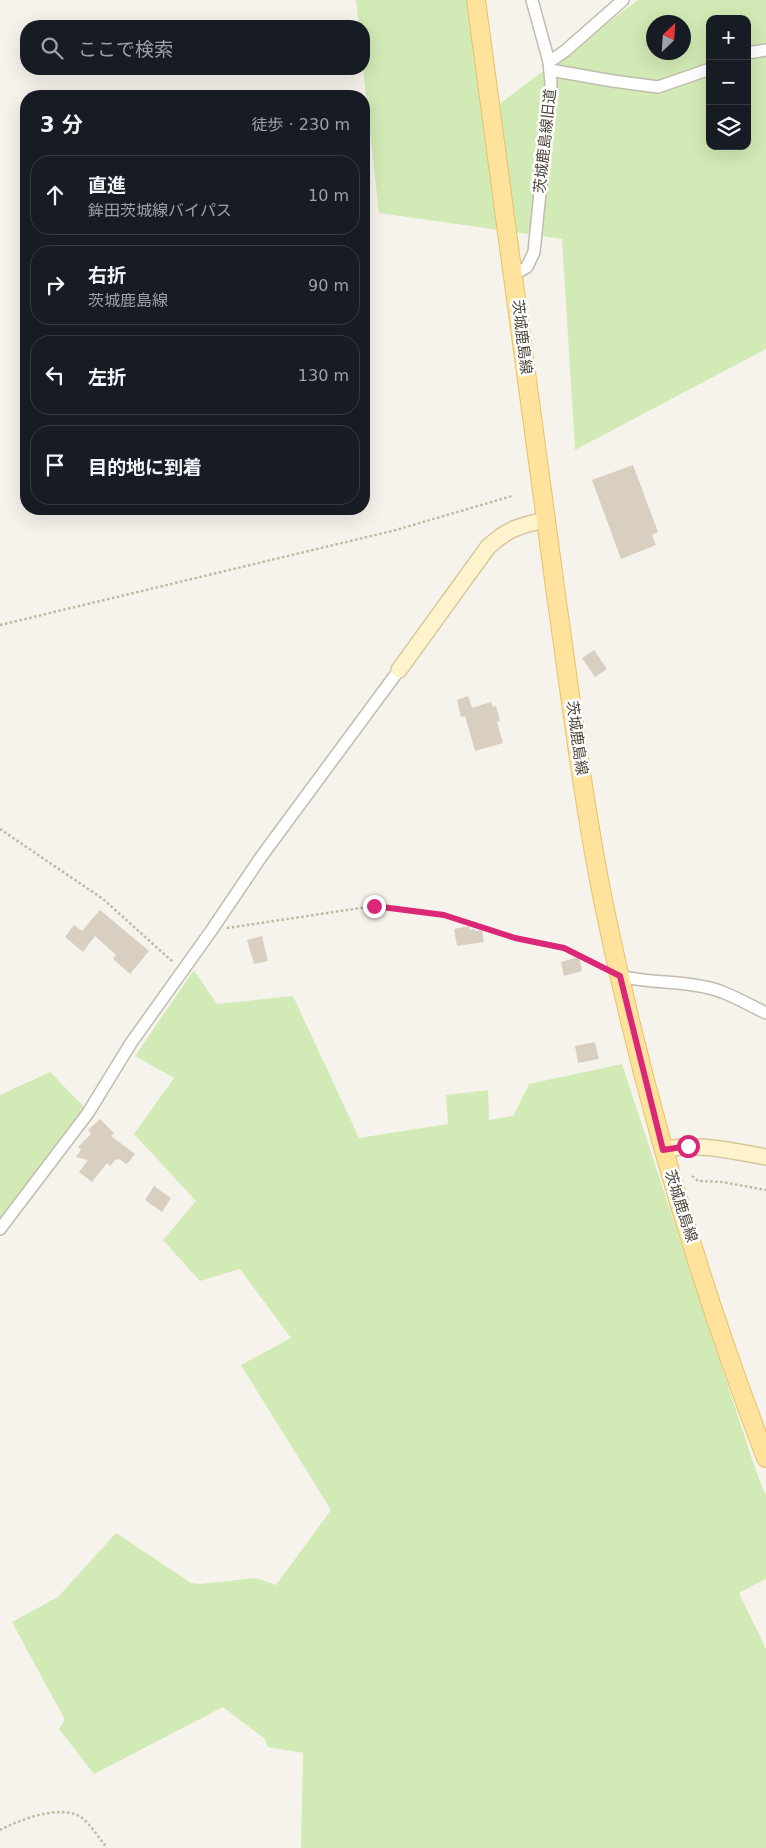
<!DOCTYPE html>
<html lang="ja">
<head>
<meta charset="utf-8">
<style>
  :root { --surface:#171b24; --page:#20242c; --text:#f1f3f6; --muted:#9ea1a6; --line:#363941 }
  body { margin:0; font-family:"DejaVu Sans","Noto Sans JP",sans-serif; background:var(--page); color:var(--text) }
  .controls { position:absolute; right:15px; top:15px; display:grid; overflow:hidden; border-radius:10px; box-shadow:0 5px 20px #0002 }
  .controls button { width:45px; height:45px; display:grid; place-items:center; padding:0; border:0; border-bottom:1px solid var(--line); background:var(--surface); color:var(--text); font:25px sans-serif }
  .compass { position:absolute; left:646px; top:15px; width:45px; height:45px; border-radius:50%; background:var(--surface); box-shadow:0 5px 20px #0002; rotate:25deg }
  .stop { position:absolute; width:15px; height:15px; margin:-11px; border:4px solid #db2777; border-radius:50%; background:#fff }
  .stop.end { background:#db2777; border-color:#fff; box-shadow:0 1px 5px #0008 }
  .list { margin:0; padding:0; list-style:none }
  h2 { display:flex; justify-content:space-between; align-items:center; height:65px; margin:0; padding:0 20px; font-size:21px }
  h2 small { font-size:16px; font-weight:400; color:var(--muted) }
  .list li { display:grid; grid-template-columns:32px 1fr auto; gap:15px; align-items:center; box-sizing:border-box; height:80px; margin:0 10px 10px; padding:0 10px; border:1px solid var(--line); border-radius:20px }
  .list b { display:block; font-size:19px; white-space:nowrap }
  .list p { margin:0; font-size:16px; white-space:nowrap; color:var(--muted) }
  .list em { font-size:16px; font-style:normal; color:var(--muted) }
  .icon { flex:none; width:28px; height:28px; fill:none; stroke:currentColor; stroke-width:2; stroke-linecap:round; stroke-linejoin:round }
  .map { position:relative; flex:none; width:766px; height:1848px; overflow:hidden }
  .search { position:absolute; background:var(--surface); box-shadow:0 5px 20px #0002; left:20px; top:20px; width:350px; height:55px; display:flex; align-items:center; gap:12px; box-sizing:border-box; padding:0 18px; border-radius:20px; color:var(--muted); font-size:19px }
  .panel { position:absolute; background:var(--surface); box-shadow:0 5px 20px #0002; left:20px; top:90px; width:350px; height:425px; border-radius:20px }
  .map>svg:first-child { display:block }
  .green { fill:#d2eab5; fill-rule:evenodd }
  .building { fill:#d8cfc1 }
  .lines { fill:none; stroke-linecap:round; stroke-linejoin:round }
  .street-casing { stroke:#c2bbae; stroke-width:14 }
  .secondary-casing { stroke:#d6c79b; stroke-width:18 }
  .primary-casing { stroke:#e6c16a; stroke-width:20 }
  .path { stroke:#c4b79f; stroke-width:2.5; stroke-dasharray:2.5 2.5; stroke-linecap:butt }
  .street { stroke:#fff; stroke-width:11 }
  .secondary { stroke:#fff3cd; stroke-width:15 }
  .primary { stroke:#ffe39c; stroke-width:18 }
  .route { stroke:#db2777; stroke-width:6 }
  .labels { text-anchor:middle; stroke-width:5; stroke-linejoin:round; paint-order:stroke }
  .street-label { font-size:15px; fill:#4b4439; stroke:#fff }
</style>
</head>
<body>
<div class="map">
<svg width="766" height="1848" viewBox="0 0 766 1848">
  <rect width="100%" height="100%" fill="#f6f3ec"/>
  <!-- green -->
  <g class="green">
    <path d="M356,0H468L486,114L638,0H766V349L575,450L562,239L379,213L363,69L364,26H359ZM710,19H747V146H710ZM654,22H684V52H654Z"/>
    <path d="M194,970L217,1004L293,996L359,1138L448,1124L446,1095L488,1090L489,1120L513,1116L529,1084L622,1064L756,1471L766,1495V1579L739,1593L766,1649V1848H301L303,1753L268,1747L265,1739L223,1707L94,1774L59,1729L65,1720L12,1622L58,1597L116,1533L191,1583L200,1584L256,1578L276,1585L331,1510L241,1365L291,1338L240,1269L200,1281L163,1240L196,1201L134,1134L174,1078L135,1056Z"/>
    <path d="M50,1072L84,1107L0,1223V1095Z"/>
  </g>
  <!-- building -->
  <g class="building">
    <path d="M633,465L658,532L652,535L656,545L621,559L592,480Z"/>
    <path d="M594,650L607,669L595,677L582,658Z"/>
    <path d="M468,696L472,708L491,702L493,707L496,706L500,721L497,722L503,743L475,751L465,716L461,717L457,700Z"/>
    <path d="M100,910L149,951L130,974L113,959L116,955L95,936L83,952L65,937L74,925L82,931Z"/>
    <path d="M469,926L470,930L475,929V931L482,930L484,942L457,946L454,929Z"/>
    <path d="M262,936L268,961L254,964L247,940Z"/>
    <path d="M579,957L582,971L564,976L561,962Z"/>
    <path d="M595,1042L599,1059L578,1063L575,1046Z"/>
    <path d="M100,1119L114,1133L111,1136L135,1154L128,1163L126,1164L119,1159L118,1160L116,1159L110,1166L107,1163L92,1182L79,1172L88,1160L76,1157L81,1150L78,1147L91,1134L88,1130Z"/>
    <path d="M154,1186L171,1198L162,1212L145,1200Z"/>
  </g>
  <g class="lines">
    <defs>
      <g id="street">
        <path d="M747,53L766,50"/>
        <path d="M549,62L565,51L623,0"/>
        <path d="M550,70L613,81L658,87L710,69"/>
        <path d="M514,274L527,267L534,252L551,83L549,62L532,0"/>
        <path d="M620,976C648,983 677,981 705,987C726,991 747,1004 766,1013"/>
        <path d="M0,1229L88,1113L131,1043L211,931L261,857L399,670"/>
      </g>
      <g id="secondary">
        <path d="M399,670L488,547C507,529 521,525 546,520"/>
        <path d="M663,1150C698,1142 732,1151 766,1157"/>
      </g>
      <path id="primary" d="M476,0C504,203 529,406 558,609C572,707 584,807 604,905C643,1093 697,1278 766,1458"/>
    </defs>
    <!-- street casing -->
    <use href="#street" class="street-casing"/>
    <!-- secondary casing -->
    <use href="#secondary" class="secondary-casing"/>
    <!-- primary casing -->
    <use href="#primary" class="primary-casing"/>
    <!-- path -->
    <g class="path">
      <path d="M0,625L396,530L512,496"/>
      <path d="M0,829L103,899L173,962"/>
      <path d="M227,928L374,906L444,915L515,938L565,949L603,968"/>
      <path d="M692,1176L698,1181L722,1182L766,1190"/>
      <path d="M0,1830C19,1820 62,1803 82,1818C92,1826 99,1838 107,1848"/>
    </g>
    <!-- street -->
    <use href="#street" class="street"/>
    <!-- secondary -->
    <use href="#secondary" class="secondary"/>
    <!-- primary -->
    <use href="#primary" class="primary"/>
  </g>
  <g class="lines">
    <!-- route -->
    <path class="route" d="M374,906L444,915L515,938L564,948L620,976L663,1150L688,1146"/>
  </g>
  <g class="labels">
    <!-- street labels -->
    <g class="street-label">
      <text transform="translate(545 141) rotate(-84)" y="5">茨城鹿島線旧道</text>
      <text transform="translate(522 337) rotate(83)" y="5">茨城鹿島線</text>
      <text transform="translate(577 738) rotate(82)" y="5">茨城鹿島線</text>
      <text transform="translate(681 1206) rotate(72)" y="5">茨城鹿島線</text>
    </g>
  </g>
</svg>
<div class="controls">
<button>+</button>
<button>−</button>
<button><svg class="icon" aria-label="layers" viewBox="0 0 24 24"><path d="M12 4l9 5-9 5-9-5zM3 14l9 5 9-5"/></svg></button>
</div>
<svg class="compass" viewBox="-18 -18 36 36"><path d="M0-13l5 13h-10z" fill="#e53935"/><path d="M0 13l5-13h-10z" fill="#9ea1a6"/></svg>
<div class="stop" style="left:688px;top:1146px"></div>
<div class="stop end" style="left:374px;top:906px"></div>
<div class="search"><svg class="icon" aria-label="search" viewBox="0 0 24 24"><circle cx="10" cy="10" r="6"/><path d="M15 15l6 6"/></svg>ここで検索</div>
<section class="panel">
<h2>3 分<small>徒歩 · 230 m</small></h2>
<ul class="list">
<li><svg class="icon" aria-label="ahead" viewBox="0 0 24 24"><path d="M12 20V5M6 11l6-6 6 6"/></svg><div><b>直進</b><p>鉾田茨城線バイパス</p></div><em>10 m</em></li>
<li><svg class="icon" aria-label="right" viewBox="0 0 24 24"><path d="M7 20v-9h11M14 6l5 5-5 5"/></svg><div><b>右折</b><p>茨城鹿島線</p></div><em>90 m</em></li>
<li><svg class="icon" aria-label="left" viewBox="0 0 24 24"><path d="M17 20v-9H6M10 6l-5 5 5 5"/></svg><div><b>左折</b></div><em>130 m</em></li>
<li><svg class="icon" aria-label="arrive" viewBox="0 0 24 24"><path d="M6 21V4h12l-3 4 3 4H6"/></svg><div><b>目的地に到着</b></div></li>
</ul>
</section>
</div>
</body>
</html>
